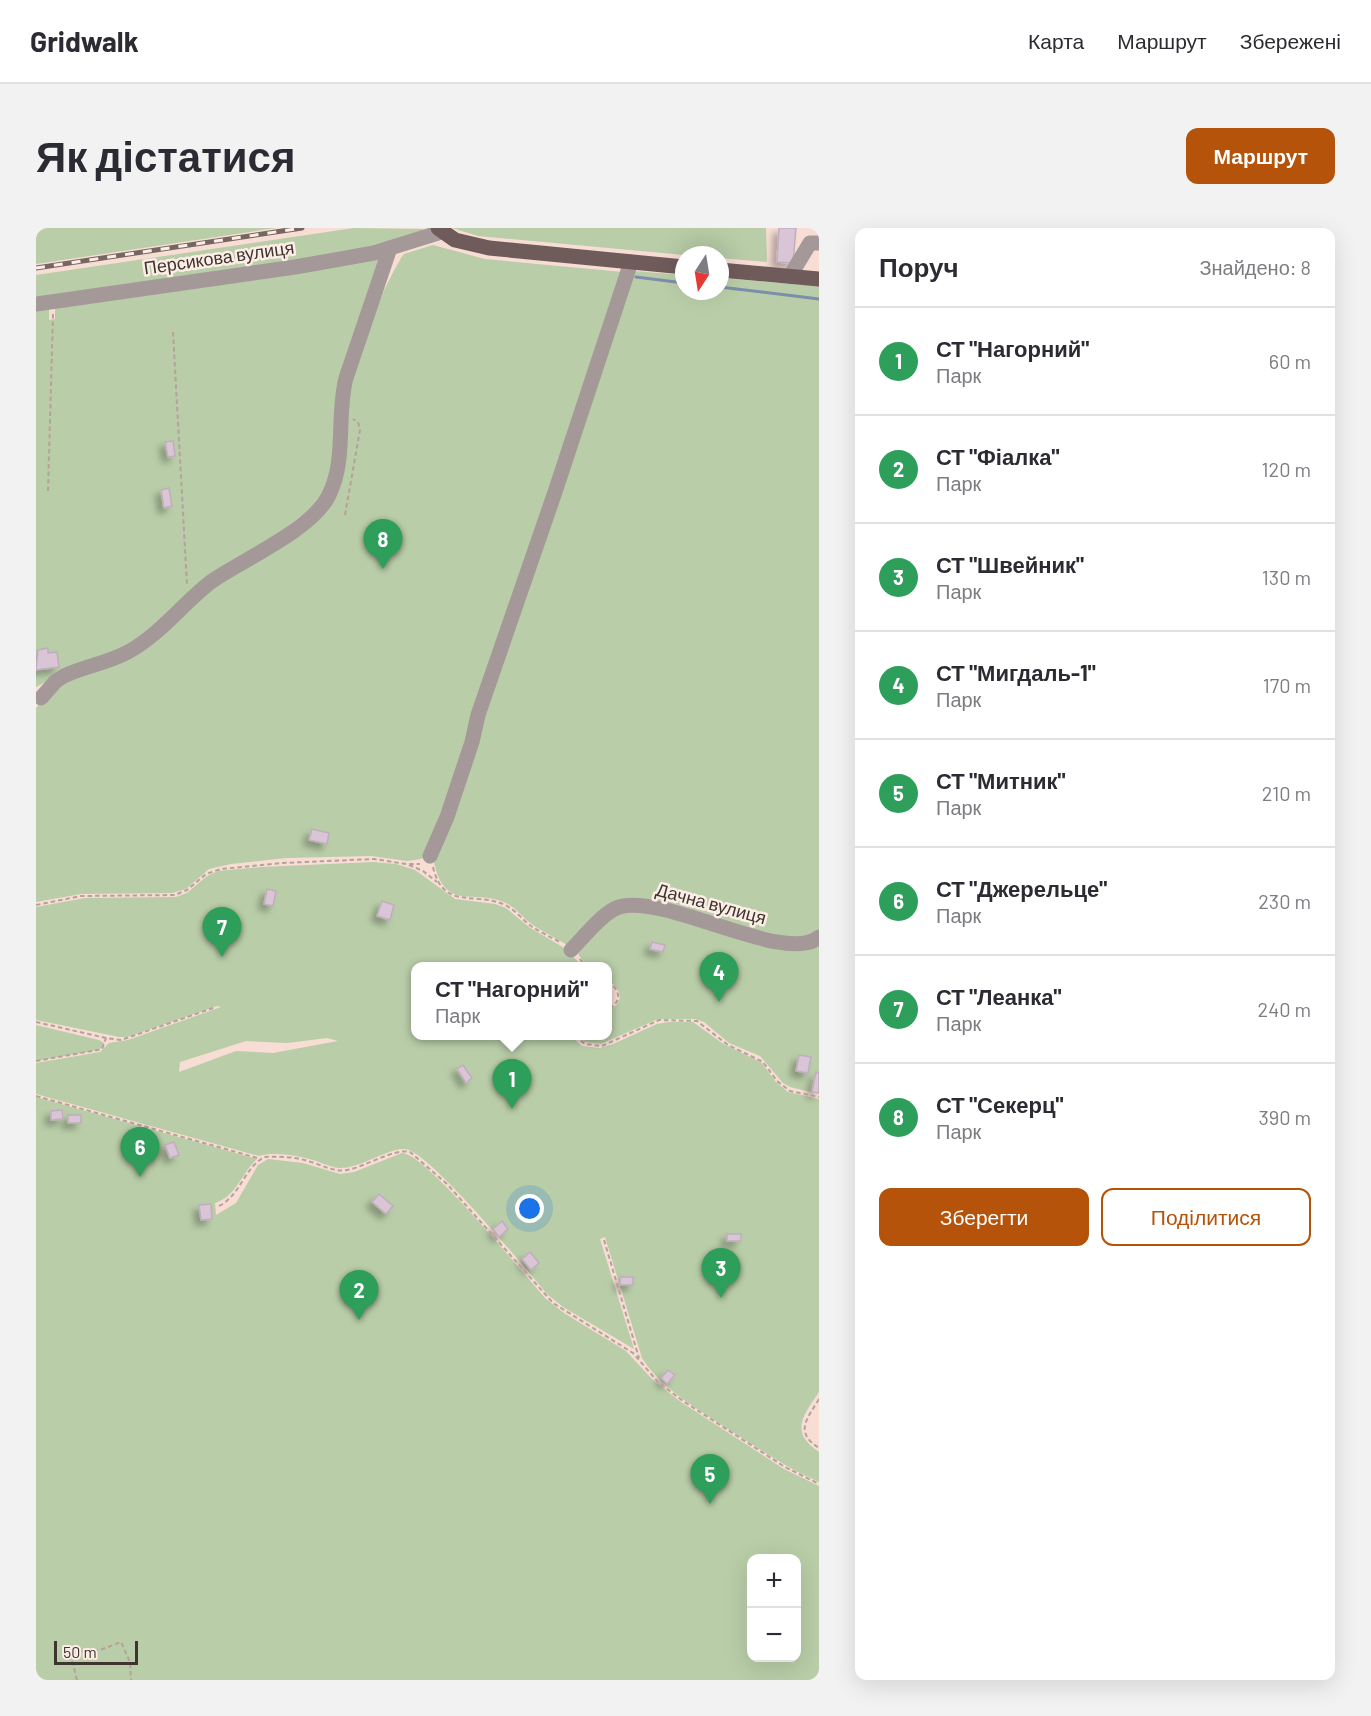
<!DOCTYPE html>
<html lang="uk">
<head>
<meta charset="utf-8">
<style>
  :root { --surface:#fff; --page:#f2f2f3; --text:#2b2b33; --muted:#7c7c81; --line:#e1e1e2; --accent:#b45309 }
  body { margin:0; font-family:Barlow,sans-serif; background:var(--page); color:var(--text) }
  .controls { position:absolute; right:18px; bottom:18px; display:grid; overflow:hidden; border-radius:12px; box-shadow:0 6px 24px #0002 }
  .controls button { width:54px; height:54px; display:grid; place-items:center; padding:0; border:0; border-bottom:2px solid var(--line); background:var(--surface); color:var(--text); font:30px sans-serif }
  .compass { position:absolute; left:639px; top:18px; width:54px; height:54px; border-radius:50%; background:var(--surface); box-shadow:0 6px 24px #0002; rotate:192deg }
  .scale { position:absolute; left:18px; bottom:15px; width:84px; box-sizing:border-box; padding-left:6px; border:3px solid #3e3430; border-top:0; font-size:16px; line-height:21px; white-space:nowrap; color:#3e3430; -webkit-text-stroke:4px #fdede7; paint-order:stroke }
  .you { position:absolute; left:494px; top:981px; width:21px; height:21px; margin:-15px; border:4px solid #fff; border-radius:50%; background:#1a73e8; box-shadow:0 0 0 9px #1a73e833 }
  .badge { display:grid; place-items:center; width:39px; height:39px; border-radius:50%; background:var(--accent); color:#fff; font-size:20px; font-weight:700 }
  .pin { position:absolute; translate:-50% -50px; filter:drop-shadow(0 2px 3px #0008) }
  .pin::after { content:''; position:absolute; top:32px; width:21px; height:18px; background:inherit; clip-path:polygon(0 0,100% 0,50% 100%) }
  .popup { position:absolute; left:375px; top:734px; width:201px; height:78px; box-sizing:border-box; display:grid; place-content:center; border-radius:12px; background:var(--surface); filter:drop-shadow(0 2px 4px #0005); font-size:20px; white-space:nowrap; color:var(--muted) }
  .popup b { font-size:22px; color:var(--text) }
  .popup::after { content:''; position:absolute; left:50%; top:100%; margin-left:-12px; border:12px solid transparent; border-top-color:var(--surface) }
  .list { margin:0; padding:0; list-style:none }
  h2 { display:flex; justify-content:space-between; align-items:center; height:78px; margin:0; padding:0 24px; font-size:26px }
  h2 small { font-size:20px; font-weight:400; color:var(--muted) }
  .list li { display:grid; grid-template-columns:39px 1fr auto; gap:18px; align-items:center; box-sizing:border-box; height:108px; padding:0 24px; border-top:2px solid var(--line) }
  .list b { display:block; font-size:22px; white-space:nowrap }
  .list p { margin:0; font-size:20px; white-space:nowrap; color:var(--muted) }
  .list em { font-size:20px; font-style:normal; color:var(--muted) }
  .actions { display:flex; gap:12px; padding:18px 24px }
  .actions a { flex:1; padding:14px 0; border:2px solid var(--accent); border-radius:12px; text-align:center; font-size:21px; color:var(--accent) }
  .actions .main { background:var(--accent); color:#fff }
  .map { position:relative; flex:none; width:783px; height:1452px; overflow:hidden; border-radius:12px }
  header { display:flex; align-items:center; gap:36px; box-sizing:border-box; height:84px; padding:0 30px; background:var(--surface); border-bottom:2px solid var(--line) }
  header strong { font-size:28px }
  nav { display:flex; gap:33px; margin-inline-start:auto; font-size:21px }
  .intro { display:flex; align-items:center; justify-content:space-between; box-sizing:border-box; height:144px; padding:0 36px }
  h1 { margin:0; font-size:42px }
  .button { padding:15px 27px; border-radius:12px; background:var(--accent); color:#fff; font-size:21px; font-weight:700 }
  main { display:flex; gap:36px; padding:0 36px }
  aside { flex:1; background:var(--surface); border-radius:12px; box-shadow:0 6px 24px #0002 }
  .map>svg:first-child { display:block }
  .green { fill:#b9cda8; fill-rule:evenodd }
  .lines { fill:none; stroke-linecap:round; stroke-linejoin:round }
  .stream { stroke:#7c8eaa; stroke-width:3 }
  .building { fill:#d9c5d6; stroke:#c0adbe; stroke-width:1.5; filter:url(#shadow) }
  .path { stroke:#b6a29a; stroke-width:2; stroke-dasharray:4.5 3; stroke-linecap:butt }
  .minor { stroke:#a59898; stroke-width:15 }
  .major { stroke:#705b5b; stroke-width:15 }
  .rail-casing { stroke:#756661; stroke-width:5 }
  .rail { stroke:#fdede7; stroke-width:3; stroke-dasharray:9; stroke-linecap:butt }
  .labels { text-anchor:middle; stroke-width:5; stroke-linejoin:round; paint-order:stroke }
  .street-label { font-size:18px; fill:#3e3430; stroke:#fdede7 }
</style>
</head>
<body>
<header>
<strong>Gridwalk</strong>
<nav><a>Карта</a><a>Маршрут</a><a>Збережені</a></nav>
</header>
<div class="intro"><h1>Як дістатися</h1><a class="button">Маршрут</a></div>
<main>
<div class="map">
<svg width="783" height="1452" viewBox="0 0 783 1452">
  <defs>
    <filter id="shadow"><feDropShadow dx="-5.5" dy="5.5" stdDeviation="3" flood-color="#0004"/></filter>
  </defs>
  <rect width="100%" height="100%" fill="#f7ddd4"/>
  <!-- green -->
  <g class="green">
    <path d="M0,0H240L0,36Z"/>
    <path d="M318,0L387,1L385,4L344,19L0,72V47Z"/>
    <path d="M416,0H730L731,34L684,30V27H648L463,10L442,8Z"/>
    <path d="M397,17L449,31L587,44L435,507L389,628L385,631L371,633L335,628L251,630L195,636L173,641L150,661L136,665L45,666L0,674V480L22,455L68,437L284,285C303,199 320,107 365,30L368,26Z"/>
    <path d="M343,30L308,133L300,230L287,271L108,410L29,444L0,459V82L13,81V92L19,91V79Z"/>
    <path d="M598,43L648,47V63H684V50L783,58V706L770,713L595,675L534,719C522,711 509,705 497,697C488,691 482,682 472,676C439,659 409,686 398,634Z"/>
    <path d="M337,634L360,636L379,642L419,671L459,676L470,680L493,699L530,721L546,738H380V808H535L546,818L564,820L577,816L621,796L633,794H657L686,815L726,835L740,854L752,864L783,871V1164C767,1188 753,1204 783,1224V1254C751,1240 724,1221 695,1203C663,1181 627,1163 606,1130L569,1009L564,1011L598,1121L527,1079L511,1066C491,1042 392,922 369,921C351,920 324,941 303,940C293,939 283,933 273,931C258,927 237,924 223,928L0,866V835L64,824L73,815L92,812L185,779L181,778L91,809H83L0,792V679L49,670L140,669L151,665L171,648L182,643L226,639ZM291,810L302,813L237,825L200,823L143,844L144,834L210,813L251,815Z"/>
    <path d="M595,678L705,706L783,711V866L754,859L747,855L724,828L693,815L668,794L659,791H622L565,816L549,814L541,808H572V782C590,775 585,761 572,752V738H551L542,726L573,686Z"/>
    <path d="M0,797L63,812L68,815V818L62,822L0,833Z"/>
    <path d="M0,869L221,931C205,945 202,967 179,975L180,987L200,975L222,937L232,931L267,935L304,946L318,944L366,925C389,925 489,1047 509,1070L528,1085L590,1123L616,1151L645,1174L748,1241L783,1258V1452H0ZM716,1330H760V1430H716Z"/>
  </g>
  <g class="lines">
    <!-- stream -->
    <g class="stream">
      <path d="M600,49L648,55"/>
      <path d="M684,59L783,71"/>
    </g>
  </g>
  <!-- building -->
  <g class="building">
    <path d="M743,0H760L757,35L741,34Z"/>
    <path d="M137,213L139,228L132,229L129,214Z"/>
    <path d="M133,260L136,278L128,280L125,262Z"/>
    <path d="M12,420V425L21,424L23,439L0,442L2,422Z"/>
    <path d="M276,601L293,605L291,616L273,612Z"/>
    <path d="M231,661L240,663L237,678L228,676Z"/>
    <path d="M346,673L358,677L354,692L341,688Z"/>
    <path d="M616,714L629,717L627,724L614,721Z"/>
    <path d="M763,827L775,829L772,845L760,843Z"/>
    <path d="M427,837L436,850L430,855L421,841Z"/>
    <path d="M780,844L783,845V865L776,864Z"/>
    <path d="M26,882L27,891L15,892V883Z"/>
    <rect x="32" y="887" width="13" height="8"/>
    <path d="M138,914L143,927L134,930L129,917Z"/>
    <path d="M343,966L357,978L350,986L336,974Z"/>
    <path d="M175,976L176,991L165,992L163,977Z"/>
    <path d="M466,993L472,1001L463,1009L457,1001Z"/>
    <rect x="691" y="1006" width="14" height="7"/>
    <path d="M494,1024L503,1035L495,1042L486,1031Z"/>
    <rect x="584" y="1049" width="13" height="8"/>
    <path d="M632,1142L639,1147L631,1156L625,1150Z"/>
  </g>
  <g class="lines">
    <!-- path -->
    <g class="path">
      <path d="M137,104L151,357"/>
      <path d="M12,263L17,86"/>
      <path d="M309,287L324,202L322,194L317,191"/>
      <path d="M373,637L387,643L401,654"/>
      <path d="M397,639C407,683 440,663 469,677C479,682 486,691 495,698C504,704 514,709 524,714"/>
      <path d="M0,677L45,668L139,667L151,662L170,646L185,641L246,635L338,631L370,636H384"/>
      <path d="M544,731L549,738"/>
      <path d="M572,753C584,762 587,774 572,781"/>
      <path d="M0,794L70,810L85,812L180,779"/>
      <path d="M539,808L549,816L566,818L623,792L661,793L692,817L727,834L741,853L754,863L783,869"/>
      <path d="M0,833L62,822L66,821L70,810"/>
      <path d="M0,868L225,931"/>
      <path d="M183,978C205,967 208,939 229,929C243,928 261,929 275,934C288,938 298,944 311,942C329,939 358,920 374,924L411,956L517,1075L597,1125L622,1154L647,1173L749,1239L783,1256"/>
      <path d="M568,1012L603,1130"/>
      <path d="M783,1171C771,1191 758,1204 783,1220"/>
      <path d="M41,1452L34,1424L64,1422L85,1414L94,1434L95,1452"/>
    </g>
    <!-- minor -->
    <g class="minor">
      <path d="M754,48L774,15H781"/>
      <path d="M0,76L259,39L338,25L405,4"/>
      <path d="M5,470L20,453L28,448C49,438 72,435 92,424C125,406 147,375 176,353C208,331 277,301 293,267C311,230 300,189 310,150L354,20"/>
      <path d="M394,628L411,589L436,514L442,487L519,264L595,34"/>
      <path d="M535,722C547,710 567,684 583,679C630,665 750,738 783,709"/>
    </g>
    <!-- major -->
    <g class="major">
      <path d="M402,0L419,12L453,20L648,39"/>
      <path d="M684,42L783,51"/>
    </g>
    <defs>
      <path id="rail" d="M0,40L266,0"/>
    </defs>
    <!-- rail casing -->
    <use href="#rail" class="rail-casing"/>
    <!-- rail -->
    <use href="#rail" class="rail"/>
  </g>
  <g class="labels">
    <!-- street labels -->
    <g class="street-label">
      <text transform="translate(183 30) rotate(-8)" y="6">Персикова вулиця</text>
      <text transform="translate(675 676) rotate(15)" y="6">Дачна вулиця</text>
    </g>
  </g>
</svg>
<div class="controls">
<button>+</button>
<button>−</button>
</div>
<svg class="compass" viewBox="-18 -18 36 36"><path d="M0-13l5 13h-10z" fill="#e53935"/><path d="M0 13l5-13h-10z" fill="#7c7c81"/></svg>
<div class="scale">50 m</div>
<div class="you"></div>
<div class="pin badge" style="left:476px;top:881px;background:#2e9e5b">1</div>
<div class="popup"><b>СТ &quot;Нагорний&quot;</b>Парк</div>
<div class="pin badge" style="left:323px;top:1092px;background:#2e9e5b">2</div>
<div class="pin badge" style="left:685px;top:1070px;background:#2e9e5b">3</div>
<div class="pin badge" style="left:683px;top:774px;background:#2e9e5b">4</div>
<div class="pin badge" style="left:674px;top:1276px;background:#2e9e5b">5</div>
<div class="pin badge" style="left:104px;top:949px;background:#2e9e5b">6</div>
<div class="pin badge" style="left:186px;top:729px;background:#2e9e5b">7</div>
<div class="pin badge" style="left:347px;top:341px;background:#2e9e5b">8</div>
</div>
<aside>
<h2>Поруч<small>Знайдено: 8</small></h2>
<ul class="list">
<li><span class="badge" style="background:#2e9e5b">1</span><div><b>СТ &quot;Нагорний&quot;</b><p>Парк</p></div><em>60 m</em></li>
<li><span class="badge" style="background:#2e9e5b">2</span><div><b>СТ &quot;Фіалка&quot;</b><p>Парк</p></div><em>120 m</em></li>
<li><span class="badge" style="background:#2e9e5b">3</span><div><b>СТ &quot;Швейник&quot;</b><p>Парк</p></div><em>130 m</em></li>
<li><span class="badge" style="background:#2e9e5b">4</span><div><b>СТ &quot;Мигдаль-1&quot;</b><p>Парк</p></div><em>170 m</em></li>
<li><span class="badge" style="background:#2e9e5b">5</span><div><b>СТ &quot;Митник&quot;</b><p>Парк</p></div><em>210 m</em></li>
<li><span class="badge" style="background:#2e9e5b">6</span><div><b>СТ &quot;Джерельце&quot;</b><p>Парк</p></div><em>230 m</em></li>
<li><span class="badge" style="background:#2e9e5b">7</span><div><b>СТ &quot;Леанка&quot;</b><p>Парк</p></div><em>240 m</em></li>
<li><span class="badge" style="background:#2e9e5b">8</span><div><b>СТ &quot;Секерц&quot;</b><p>Парк</p></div><em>390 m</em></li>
</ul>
<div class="actions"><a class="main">Зберегти</a><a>Поділитися</a></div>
</aside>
</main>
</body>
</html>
